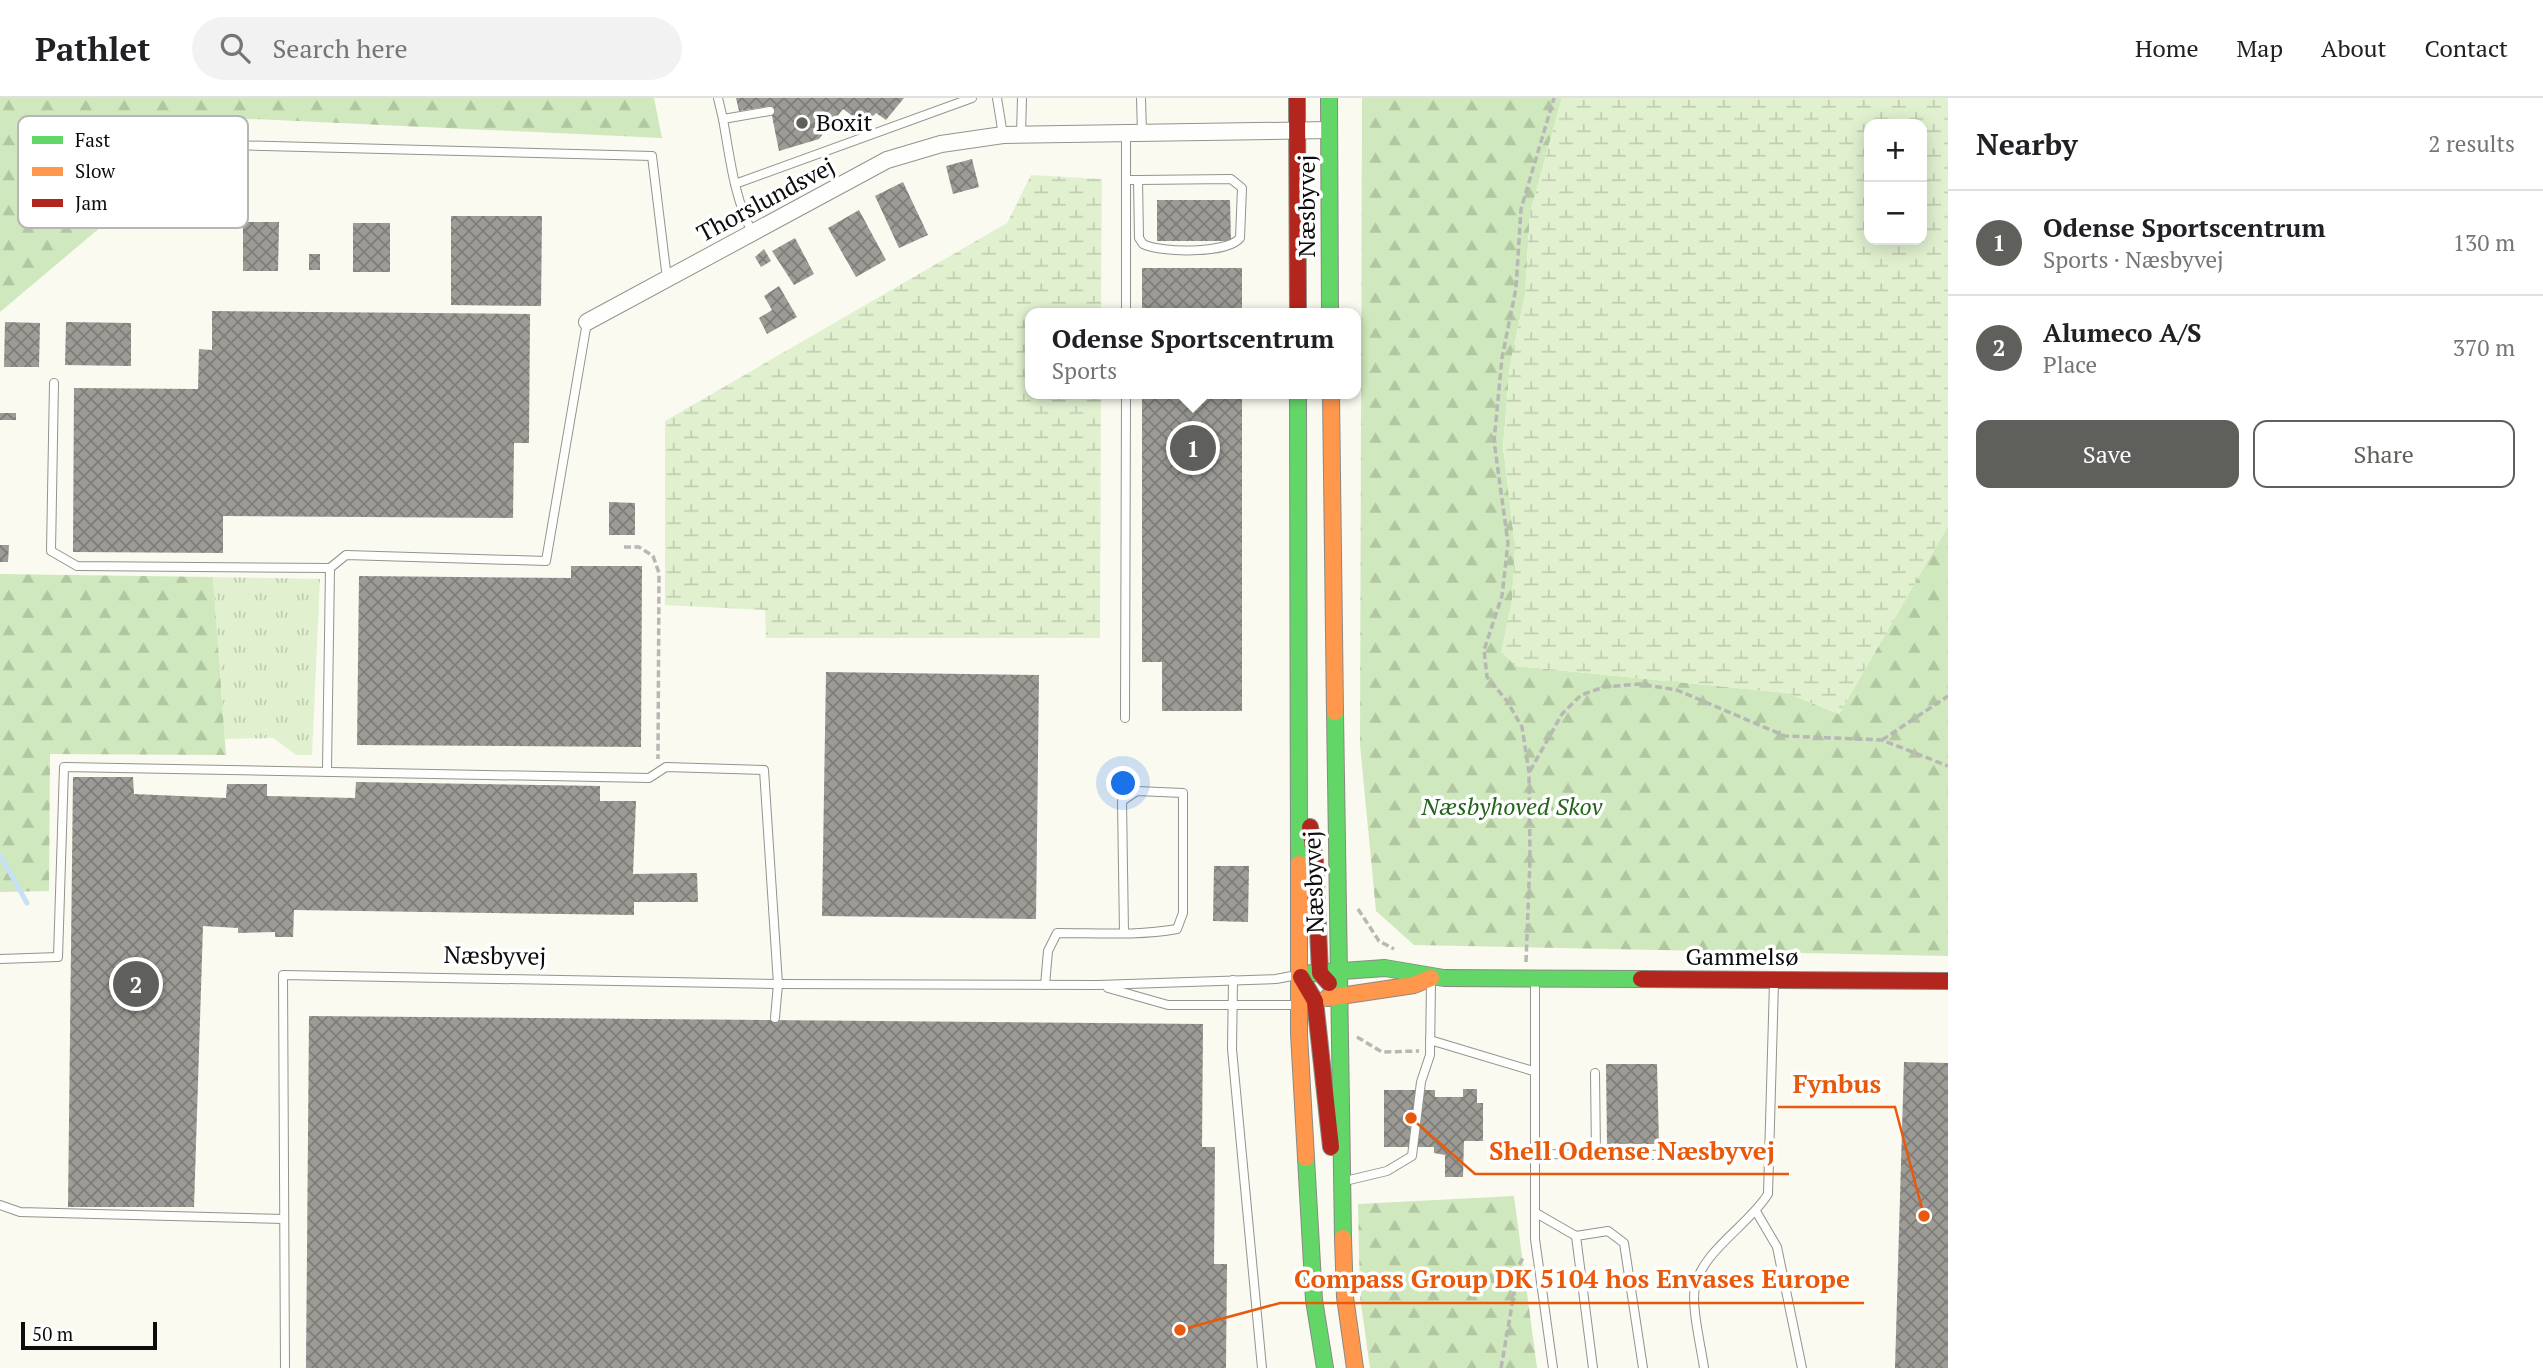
<!DOCTYPE html>
<html lang="en">
<head>
<meta charset="utf-8">
<style>
  :root { --surface:#fff; --page:#f2f2f2; --text:#202124; --muted:#757577; --line:#e0e0e0; --accent:#5f5f5c }
  body { margin:0; font-family:"PT Serif",serif; background:var(--page); color:var(--text) }
  .controls { position:absolute; right:21px; top:21px; display:grid; overflow:hidden; border-radius:14px; box-shadow:0 4px 18px #0003 }
  .controls button { width:63px; height:63px; display:grid; place-items:center; padding:0; border:0; border-bottom:2px solid var(--line); background:var(--surface); color:var(--text); font:35px sans-serif }
  .scale { position:absolute; left:21px; bottom:18px; width:136px; box-sizing:border-box; padding-left:7px; border:4px solid #0c0c0c; border-top:0; font-size:19px; line-height:24px; white-space:nowrap; color:#0c0c0c; -webkit-text-stroke:5px #fff; paint-order:stroke }
  .you { position:absolute; left:1124px; top:686px; width:24px; height:24px; margin:-18px; border:5px solid #fff; border-radius:50%; background:#1a73e8; box-shadow:0 0 0 10px #1a73e833 }
  .badge { display:grid; place-items:center; width:46px; height:46px; border-radius:50%; background:var(--accent); color:#fff; font-size:23px; font-weight:700 }
  .pin { position:absolute; translate:-50% -50%; border:4px solid #fff; box-shadow:0 2px 7px #0006 }
  .popup { position:absolute; left:1025px; top:210px; width:336px; height:91px; box-sizing:border-box; display:grid; place-content:center; border-radius:14px; background:var(--surface); filter:drop-shadow(0 2px 5px #0005); font-size:23px; white-space:nowrap; color:var(--muted) }
  .popup b { font-size:26px; color:var(--text) }
  .popup::after { content:''; position:absolute; left:50%; top:100%; margin-left:-14px; border:14px solid transparent; border-top-color:var(--surface) }
  .list { margin:0; padding:0; list-style:none }
  h2 { display:flex; justify-content:space-between; align-items:center; height:91px; margin:0; padding:0 28px; font-size:30px }
  h2 small { font-size:23px; font-weight:400; color:var(--muted) }
  .list li { display:grid; grid-template-columns:46px 1fr auto; gap:21px; align-items:center; box-sizing:border-box; height:105px; padding:0 28px; border-top:2px solid var(--line) }
  .list b { display:block; font-size:26px; white-space:nowrap }
  .list p { margin:0; font-size:23px; white-space:nowrap; color:var(--muted) }
  .list em { font-size:23px; font-style:normal; color:var(--muted) }
  .actions { display:flex; gap:14px; padding:21px 28px }
  .actions a { flex:1; padding:16px 0; border:2px solid var(--accent); border-radius:14px; text-align:center; font-size:24px; color:var(--accent) }
  .actions .main { background:var(--accent); color:#fff }
  .icon { flex:none; width:38px; height:38px; fill:none; stroke:currentColor; stroke-width:2; stroke-linecap:round; stroke-linejoin:round }
  .map { position:relative; flex:none; width:1948px; height:1270px; overflow:hidden }
  header { display:flex; align-items:center; gap:42px; box-sizing:border-box; height:98px; padding:0 35px; background:var(--surface); border-bottom:2px solid var(--line) }
  header strong { font-size:33px }
  nav { display:flex; gap:38px; margin-inline-start:auto; font-size:24px }
  .search { width:490px; height:63px; background:var(--page); display:flex; align-items:center; gap:18px; box-sizing:border-box; padding:0 24px; border-radius:38px; color:var(--muted); font-size:26px }
  main { display:flex }
  aside { flex:1; background:var(--surface) }
  .map>svg:first-child { display:block }
  .grass { fill:url(#grass-tufts) }
  .forest { fill:url(#forest-firs) }
  .wetland { fill:url(#wetland-marsh); fill-rule:evenodd }
  .lines { fill:none; stroke-linecap:round; stroke-linejoin:round }
  .stream { stroke:#c6e1f5; stroke-width:5 }
  .building { fill:url(#building-cross-hatch) }
  .lane-casing { stroke:#93938f; stroke-width:10 }
  .street-casing { stroke:#93938f; stroke-width:18 }
  .fast-casing { stroke:#8a8a85; stroke-width:18 }
  .slow-casing { stroke:#8a8a85; stroke-width:18 }
  .jam-casing { stroke:#8a8a85; stroke-width:18 }
  .path { stroke:#b7b7b5; stroke-width:3.5; stroke-dasharray:7 3.5; stroke-linecap:butt }
  .lane { stroke:#fefefd; stroke-width:8 }
  .street { stroke:#fefefd; stroke-width:16 }
  .fast { stroke:#63d668; stroke-width:16 }
  .slow { stroke:#ff974d; stroke-width:16 }
  .jam { stroke:#b3261e; stroke-width:16 }
  .poi-dot { fill:#5f5f5c; stroke:#fff; stroke-width:2.5 }
  .labels { text-anchor:middle; stroke-width:7; stroke-linejoin:round; paint-order:stroke }
  .poi-label { font-size:24px; fill:#0c0c0c; stroke:#fff; text-anchor:start }
  .street-label { font-size:24px; fill:#0c0c0c; stroke:#fff }
  .park-label { font-size:24px; font-style:italic; fill:#25641c; stroke:#fff }
  .key { fill:#fff; stroke:#b6b6b6; stroke-width:2 }
  .key-label { font-size:19px; fill:#0c0c0c }
  .leader { fill:none; stroke:#e8590c; stroke-width:2.5 }
  .callout-dot { fill:#e8590c; stroke:#fff; stroke-width:2.5 }
  .callout-label { font-size:26px; text-anchor:middle; font-weight:bold; fill:#e8590c; stroke:#fff; stroke-width:7; stroke-linejoin:round; paint-order:stroke }
</style>
</head>
<body>
<header>
<strong>Pathlet</strong>
<div class="search"><svg class="icon" aria-label="search" viewBox="0 0 24 24"><circle cx="10" cy="10" r="6"/><path d="M15 15l6 6"/></svg>Search here</div>
<nav><a>Home</a><a>Map</a><a>About</a><a>Contact</a></nav>
</header>
<main>
<div class="map">
<svg width="1948" height="1270" viewBox="0 0 1948 1270">
  <defs>
    <pattern id="grass-tufts" width="24" height="20" patternUnits="userSpaceOnUse" patternTransform="scale(1.75)"><rect width="24" height="20" fill="#e1f1d0"/><path d="M3 7l-1-3M5 7V3M7 7l1-3M15 17l-1-3M17 17v-4M19 17l1-3" fill="none" stroke="#c0cdb1"/></pattern>
    <pattern id="forest-firs" width="22" height="20" patternUnits="userSpaceOnUse" patternTransform="scale(1.75)"><rect width="22" height="20" fill="#d0e8bd"/><path d="M5 1l3.5 6h-7zM16 11l3.5 6h-7z" fill="#b1c6a1"/></pattern>
    <pattern id="wetland-marsh" width="20" height="14" patternUnits="userSpaceOnUse" patternTransform="scale(1.75)"><rect width="20" height="14" fill="#e1f1d0"/><path d="M1 5h8M5 5V1M11 12h8M15 12V8" fill="none" stroke="#c0cdb1"/></pattern>
    <pattern id="building-cross-hatch" width="8" height="8" patternUnits="userSpaceOnUse" patternTransform="scale(1.75)"><rect width="8" height="8" fill="#9d9b96"/><path d="M0 0l8 8M0 8l8-8" fill="none" stroke="#7e7d79"/></pattern>
  </defs>
  <rect width="100%" height="100%" fill="#fafaf0"/>
  <!-- grass -->
  <path class="grass" d="M213,479L320,481L312,657H296L273,640L225,641Z"/>
  <!-- forest -->
  <g class="forest">
    <path d="M0,0H654L662,40L230,20L0,214Z"/>
    <path d="M1362,0H1562L1530,115L1525,197L1510,267L1503,348L1515,448L1512,501L1516,568L1787,595L1839,616L1948,428V858L1414,847L1376,813L1360,647Z"/>
    <path d="M0,476L213,479L226,657L50,656L49,793L0,794Z"/>
    <path d="M1514,1098L1537,1270H1370L1360,1199L1358,1106Z"/>
  </g>
  <!-- wetland -->
  <g class="wetland">
    <path d="M1562,0H1948V428L1839,616L1787,595L1516,568L1501,554L1512,501L1515,448L1503,348L1510,267L1525,197L1530,115ZM1869,26H1922V142H1869Z"/>
    <path d="M1031,77L1102,81L1101,215H1030V296H1101L1100,540H766L765,512L665,507V323L1007,125Z"/>
  </g>
  <g class="lines">
    <!-- stream -->
    <path class="stream" d="M0,757L27,805"/>
  </g>
  <!-- building -->
  <g class="building">
    <path d="M736,0H904L886,22L876,15L865,27L843,11L819,41L779,53L770,8L739,13Z"/>
    <path d="M972,61L979,89L953,96L946,68Z"/>
    <path d="M903,84L928,137L899,150L875,98Z"/>
    <path d="M1157,102H1230L1231,143H1157Z"/>
    <path d="M859,112L886,162L856,179L828,130Z"/>
    <path d="M451,118H542L541,208L451,207Z"/>
    <path d="M243,124H279L278,173H243Z"/>
    <rect x="353" y="125" width="37" height="49"/>
    <path d="M795,140L814,176L794,187L772,153Z"/>
    <path d="M764,151L771,163L761,169L755,159Z"/>
    <rect x="309" y="156" width="11" height="16"/>
    <rect x="1142" y="170" width="100" height="45"/>
    <path d="M779,188L797,219L767,236L759,220L772,212L764,198Z"/>
    <path d="M212,213L530,216L529,345H514L513,420L223,418V455L73,454L74,290L198,291L199,251L212,252Z"/>
    <path d="M5,224L40,225L39,269H4Z"/>
    <path d="M66,224L131,225V268L65,267Z"/>
    <path d="M1142,296H1242V613H1162V564H1142Z"/>
    <rect x="0" y="315" width="16" height="7"/>
    <path d="M609,404L635,405V437H609Z"/>
    <path d="M0,447H9L8,464H0Z"/>
    <path d="M571,468H642L641,649L357,647L359,478L571,480Z"/>
    <path d="M826,574L1039,577L1036,821L822,818Z"/>
    <path d="M73,679H133L134,696L226,700L227,686H267V698L355,700L356,684L600,688V703H636L633,776L697,775L698,804H634V817L294,812L293,839H275V834L238,835V830L203,828L194,1109H68Z"/>
    <path d="M1214,768H1249L1248,824L1213,823Z"/>
    <path d="M309,918L1203,926L1202,1049H1215L1214,1166H1227L1226,1270H306Z"/>
    <path d="M1904,964L1948,965V1270H1895Z"/>
    <path d="M1606,966H1657L1659,1046H1607Z"/>
    <path d="M1463,991H1477V1005H1483V1043H1464L1463,1079H1445V1057L1434,1055V1049H1384V992H1435V999H1463Z"/>
  </g>
  <g class="lines">
    <defs>
      <g id="lane">
        <path d="M718,0L723,21"/>
        <path d="M997,0L1003,37"/>
        <path d="M1141,0L1142,35"/>
        <path d="M1126,35V215"/>
        <path d="M1021,36L1022,0"/>
        <path d="M230,47L652,58L667,181"/>
        <path d="M1126,82H1138L1231,81L1242,90L1240,140C1227,156 1161,155 1143,146L1139,140L1138,82"/>
        <path d="M735,86L972,0"/>
        <path d="M753,136C734,100 730,60 723,21L770,13"/>
        <path d="M54,285L51,453L77,468L330,470L327,672"/>
        <path d="M330,470L346,457L546,463L587,224"/>
        <path d="M1125,620L1126,296"/>
        <path d="M0,861L58,859L64,669L649,680L666,669L764,672L778,886L775,920"/>
        <path d="M1535,881V1141L1553,1270"/>
        <path d="M1233,882L1232,951L1262,1270"/>
        <path d="M1045,887L1048,853L1057,835C1097,835 1138,838 1177,831L1183,815V695L1137,693L1122,703L1124,835"/>
        <path d="M1108,890L1168,907H1299"/>
        <path d="M1430,942L1533,973"/>
        <path d="M1595,975L1596,1057"/>
        <path d="M1534,1056L1675,1057"/>
        <path d="M1345,1083L1387,1073L1412,1058L1421,984L1430,957L1431,883"/>
        <path d="M0,1107L20,1114L284,1121"/>
        <path d="M1536,1115L1576,1138L1608,1133L1624,1145L1643,1270"/>
        <path d="M1757,1115L1777,1149L1802,1270"/>
        <path d="M1576,1138L1593,1270"/>
        <path d="M285,1270L283,877L778,886L1098,887L1276,881L1297,877"/>
        <path d="M1704,1270C1701,1248 1691,1209 1695,1189C1702,1153 1749,1127 1768,1096L1774,884"/>
      </g>
      <path id="street" d="M587,224L887,62L941,46L1003,37L1329,32"/>
      <g id="fast">
        <path d="M1329,0L1330,215"/>
        <path d="M1298,296L1299,766"/>
        <path d="M1335,614L1343,1140"/>
        <path d="M1300,876L1385,870L1444,880L1641,881"/>
        <path d="M1306,1060L1314,1202L1325,1270"/>
      </g>
      <g id="slow">
        <path d="M1331,296L1335,614"/>
        <path d="M1299,766V936L1306,1060"/>
        <path d="M1327,900L1414,887L1431,880"/>
        <path d="M1343,1140L1345,1199L1355,1270"/>
      </g>
      <g id="jam">
        <path d="M1297,0L1298,215"/>
        <path d="M1310,729L1315,763L1320,875L1329,885"/>
        <path d="M1301,879L1315,903L1331,1049"/>
        <path d="M1641,881L1948,883"/>
      </g>
    </defs>
    <!-- lane casing -->
    <use href="#lane" class="lane-casing"/>
    <!-- street casing -->
    <use href="#street" class="street-casing"/>
    <!-- fast casing -->
    <use href="#fast" class="fast-casing"/>
    <!-- slow casing -->
    <use href="#slow" class="slow-casing"/>
    <!-- jam casing -->
    <use href="#jam" class="jam-casing"/>
    <!-- path -->
    <g class="path">
      <path d="M624,449H639L653,458L659,475L658,661"/>
      <path d="M1882,642L1948,598"/>
      <path d="M1530,673L1562,616L1581,597L1604,589L1640,586L1677,592L1785,638L1882,642L1948,668"/>
      <path d="M1358,811L1379,843L1394,851"/>
      <path d="M1526,864L1530,761L1529,674L1522,629L1507,603L1487,579L1484,552L1502,498L1508,445L1494,343L1502,260L1516,190L1521,111L1554,0"/>
      <path d="M1357,939L1382,954L1419,953"/>
      <path d="M1501,1270L1519,1167L1524,1158"/>
    </g>
    <!-- lane -->
    <use href="#lane" class="lane"/>
    <!-- street -->
    <use href="#street" class="street"/>
    <!-- fast -->
    <use href="#fast" class="fast"/>
    <!-- slow -->
    <use href="#slow" class="slow"/>
    <!-- jam -->
    <use href="#jam" class="jam"/>
  </g>
  <!-- markers -->
  <circle class="poi-dot" cx="802" cy="25" r="7"/>
  <g class="labels">
    <!-- poi labels -->
    <g class="poi-label">
      <text x="816" y="33">Boxit</text>
    </g>
    <!-- street labels -->
    <g class="street-label">
      <text transform="translate(766 102) rotate(-28)" y="8">Thorslundsvej</text>
      <text transform="translate(1307 108) rotate(-90)" y="8">Næsbyvej</text>
      <text transform="translate(1314 784) rotate(-92)" y="8">Næsbyvej</text>
      <text transform="translate(495 858) rotate(1)" y="8">Næsbyvej</text>
      <text x="1742" y="867">Gammelsø</text>
    </g>
    <!-- park labels -->
    <g class="park-label">
      <text x="1512" y="717">Næsbyhoved Skov</text>
    </g>
  </g>
  <!-- legend -->
  <rect x="18" y="18" width="230" height="112" rx="10" class="key"/>
  <rect x="32" y="38" width="31" height="8" fill="#63d668"/>
  <rect x="32" y="69" width="31" height="9" fill="#ff974d"/>
  <rect x="32" y="101" width="31" height="8" fill="#b3261e"/>
  <g class="key-label">
    <text x="75" y="49">Fast</text>
    <text x="75" y="80">Slow</text>
    <text x="75" y="112">Jam</text>
  </g>
  <!-- callouts -->
  <path class="leader" d="M1924 1118L1895 1009H1778M1411 1020L1475 1076H1789M1180 1232L1280 1205H1864"/>
  <g class="callout-dot">
    <circle cx="1924" cy="1118" r="7"/>
    <circle cx="1411" cy="1020" r="7"/>
    <circle cx="1180" cy="1232" r="7"/>
  </g>
  <g class="callout-label">
    <text x="1837" y="995">Fynbus</text>
    <text x="1632" y="1062">Shell Odense Næsbyvej</text>
    <text x="1572" y="1190">Compass Group DK 5104 hos Envases Europe</text>
  </g>
</svg>
<div class="controls">
<button>+</button>
<button>−</button>
</div>
<div class="scale">50 m</div>
<div class="you"></div>
<div class="pin badge" style="left:1193px;top:350px">1</div>
<div class="popup"><b>Odense Sportscentrum</b>Sports</div>
<div class="pin badge" style="left:136px;top:886px">2</div>
</div>
<aside>
<h2>Nearby<small>2 results</small></h2>
<ul class="list">
<li><span class="badge">1</span><div><b>Odense Sportscentrum</b><p>Sports · Næsbyvej</p></div><em>130 m</em></li>
<li><span class="badge">2</span><div><b>Alumeco A/S</b><p>Place</p></div><em>370 m</em></li>
</ul>
<div class="actions"><a class="main">Save</a><a>Share</a></div>
</aside>
</main>
</body>
</html>
